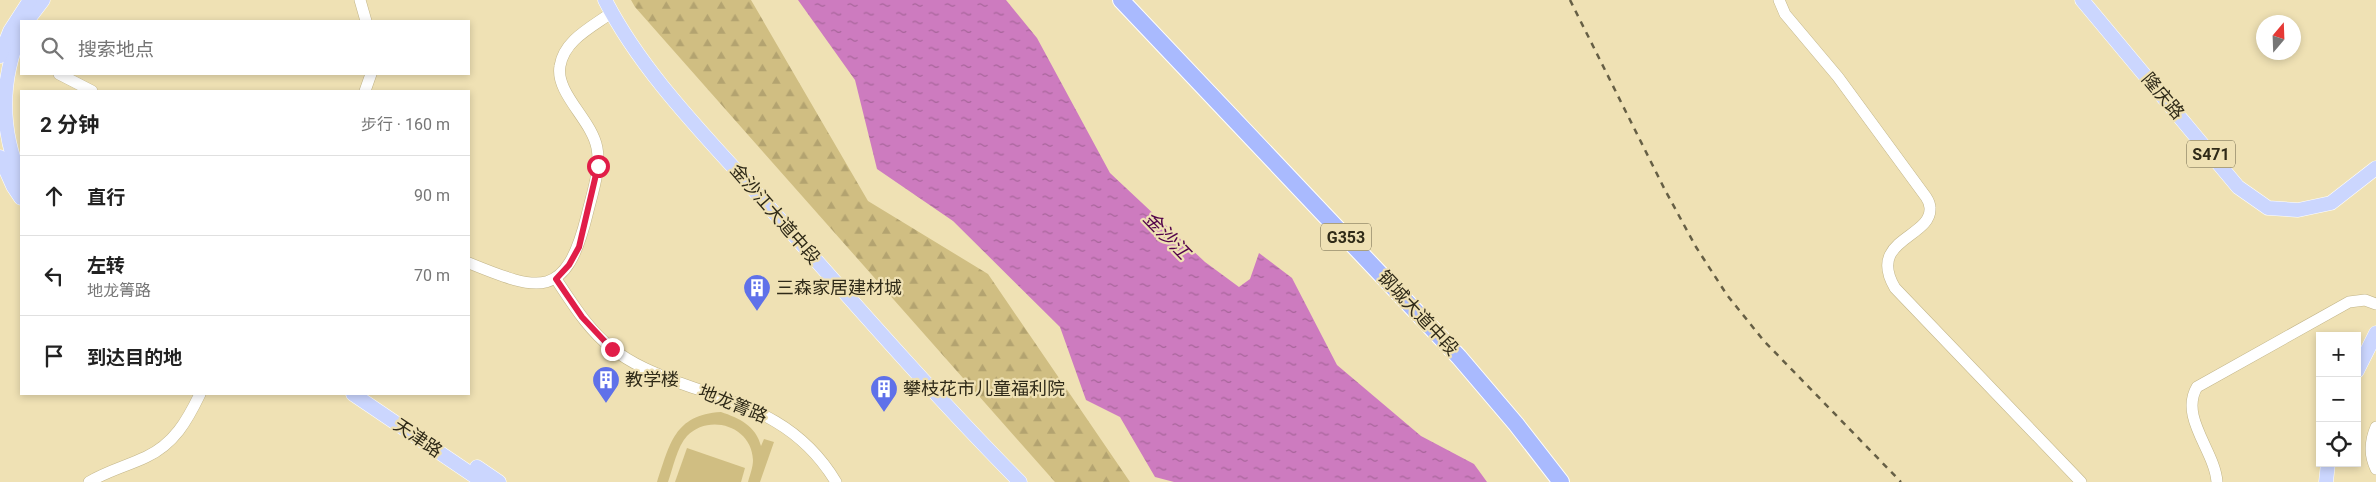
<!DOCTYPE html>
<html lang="zh">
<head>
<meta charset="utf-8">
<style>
  :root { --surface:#fff; --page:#f2f2f2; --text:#222; --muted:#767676; --line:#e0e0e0 }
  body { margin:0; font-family:Roboto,"Noto Sans SC",sans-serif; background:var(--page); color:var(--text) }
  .controls { position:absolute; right:15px; bottom:15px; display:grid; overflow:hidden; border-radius:0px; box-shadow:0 2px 8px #0003 }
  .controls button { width:45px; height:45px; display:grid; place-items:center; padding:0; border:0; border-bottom:1px solid var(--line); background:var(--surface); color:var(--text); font:25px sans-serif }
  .compass { position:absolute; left:2256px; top:15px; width:45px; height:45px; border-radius:50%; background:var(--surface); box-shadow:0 2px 8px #0003; rotate:19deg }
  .stop { position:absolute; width:15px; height:15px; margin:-11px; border:4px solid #e11d48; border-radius:50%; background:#fff }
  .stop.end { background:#e11d48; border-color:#fff; box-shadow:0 1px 5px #0008 }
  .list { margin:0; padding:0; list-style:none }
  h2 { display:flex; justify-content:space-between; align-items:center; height:65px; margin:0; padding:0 20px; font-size:21px }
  h2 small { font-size:16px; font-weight:400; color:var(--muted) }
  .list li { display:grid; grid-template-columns:32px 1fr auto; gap:15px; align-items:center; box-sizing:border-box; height:80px; padding:0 20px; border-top:1px solid var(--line) }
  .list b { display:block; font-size:19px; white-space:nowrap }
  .list p { margin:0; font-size:16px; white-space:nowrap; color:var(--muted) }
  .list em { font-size:16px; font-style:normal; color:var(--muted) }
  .icon { flex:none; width:28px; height:28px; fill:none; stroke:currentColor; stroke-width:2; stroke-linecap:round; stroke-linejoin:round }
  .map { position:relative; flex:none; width:2376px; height:482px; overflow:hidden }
  .search { position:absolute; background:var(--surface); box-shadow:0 2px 8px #0003; left:20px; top:20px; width:450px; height:55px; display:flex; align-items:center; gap:12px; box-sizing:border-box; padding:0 18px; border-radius:0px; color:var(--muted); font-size:19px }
  .panel { position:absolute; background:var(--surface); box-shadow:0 2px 8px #0003; left:20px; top:90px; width:450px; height:305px; border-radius:0px }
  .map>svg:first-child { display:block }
  .green { fill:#d0be82 }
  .forest { fill:url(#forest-firs) }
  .water { fill:url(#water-ripples) }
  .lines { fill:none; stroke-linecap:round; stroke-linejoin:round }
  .minor-casing { stroke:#c2b589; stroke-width:12 }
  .major-casing { stroke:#fff; stroke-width:15 }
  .highway-casing { stroke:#fff; stroke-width:18 }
  .minor { stroke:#fff; stroke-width:11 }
  .major { stroke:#cbd6fe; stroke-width:14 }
  .highway { stroke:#a9bafe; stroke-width:16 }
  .rail { stroke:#665f45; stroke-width:2.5; stroke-dasharray:6 6; stroke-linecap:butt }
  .route { stroke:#e11d48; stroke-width:6 }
  .labels { text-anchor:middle; stroke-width:4.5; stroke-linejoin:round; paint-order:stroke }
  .shield { fill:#efe1b4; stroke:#696147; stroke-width:1 }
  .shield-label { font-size:16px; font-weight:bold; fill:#2f2a18 }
  .street-label { font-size:18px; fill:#2f2a18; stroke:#efe1b4 }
  .poi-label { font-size:18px; fill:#2f2a18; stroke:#efe1b4; text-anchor:start }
  .water-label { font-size:19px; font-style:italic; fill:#53054b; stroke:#efe1b4 }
</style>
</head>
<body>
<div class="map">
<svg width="2376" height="482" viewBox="0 0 2376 482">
  <defs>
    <pattern id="forest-firs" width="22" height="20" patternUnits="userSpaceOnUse" patternTransform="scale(1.25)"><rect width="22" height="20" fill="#d0be82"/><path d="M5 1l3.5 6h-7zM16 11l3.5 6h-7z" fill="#b3a370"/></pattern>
    <pattern id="water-ripples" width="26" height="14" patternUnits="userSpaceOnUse" patternTransform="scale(1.25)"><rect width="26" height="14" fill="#cd7bbf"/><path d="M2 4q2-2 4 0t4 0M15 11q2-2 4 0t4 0" fill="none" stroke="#a7659a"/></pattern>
  </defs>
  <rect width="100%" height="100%" fill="#efe1b4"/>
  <!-- green -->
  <g class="green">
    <path d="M721,412C739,418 756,426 761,446L764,439L774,442L760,482H748C750,475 753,467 753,460C752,426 709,413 687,436C677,447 673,468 668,482H657C670,444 674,415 721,412Z"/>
    <path d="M687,448L745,468L741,482H675Z"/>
  </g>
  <!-- forest -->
  <path class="forest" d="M631,0H751L868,201L988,274L1130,482H1055L635,7Z"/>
  <!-- water -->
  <path class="water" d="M798,0H1006L1037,38L1110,173L1205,262L1239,287L1250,279L1259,253L1292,278L1337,365L1421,436L1474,464L1487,482H1174L1155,477L1120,417L1086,400L1060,327L953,221L877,169L855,80Z"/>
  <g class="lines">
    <defs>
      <g id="minor">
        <path d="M360,0L366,21"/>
        <path d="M1779,0L1785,14L1838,77L1926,197C1928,200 1930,205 1930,208C1932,238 1866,239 1895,288L2081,482"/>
        <path d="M59,74L92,91"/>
        <path d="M365,91L371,74"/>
        <path d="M469,263C540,292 566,300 587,215C592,194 601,169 597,148C592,120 555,93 560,66C564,40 592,27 611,13"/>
        <path d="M556,279C572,303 589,331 613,349C633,365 657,374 680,383C745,406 798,419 836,482"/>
        <path d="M2376,427C2370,441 2369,455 2376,469"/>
        <path d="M89,482C107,471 127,466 146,457C174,444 187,421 200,394"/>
        <path d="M2217,482C2215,451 2179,417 2197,387L2349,302L2365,300L2376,304"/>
      </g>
      <g id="major">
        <path d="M605,0C643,74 706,136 761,198C846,294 930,391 1020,482"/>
        <path d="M2082,0L2238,187L2268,208L2298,210L2331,203L2376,168"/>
        <path d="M27,21L43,0"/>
        <path d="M21,32C0,79 0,131 21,178"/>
        <path d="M0,56L10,31L30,0"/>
        <path d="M0,157L13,186L21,198"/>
        <path d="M2357,371L2376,333"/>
        <path d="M353,394L483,482"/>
        <path d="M477,467L499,482"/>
        <path d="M2326,482L2328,463"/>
      </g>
      <path id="highway" d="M1121,0L1459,357L1516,424L1561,482"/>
    </defs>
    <!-- minor casing -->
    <use href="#minor" class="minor-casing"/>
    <!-- major casing -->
    <use href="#major" class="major-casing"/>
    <!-- highway casing -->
    <use href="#highway" class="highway-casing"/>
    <!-- minor -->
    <use href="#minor" class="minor"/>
    <!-- major -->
    <use href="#major" class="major"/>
    <!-- highway -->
    <use href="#highway" class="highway"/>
    <!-- rail -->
    <path class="rail" d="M1570,0L1665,190L1696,247L1727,295L1764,341L1901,482"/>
  </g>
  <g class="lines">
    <!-- route -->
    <path class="route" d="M598,166L579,247L569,265L556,279L582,317L612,349"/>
  </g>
  <!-- icons -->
  <defs>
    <symbol id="building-pin" viewBox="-11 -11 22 30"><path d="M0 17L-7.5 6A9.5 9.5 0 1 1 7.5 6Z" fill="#5f71e9" stroke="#efe1b4"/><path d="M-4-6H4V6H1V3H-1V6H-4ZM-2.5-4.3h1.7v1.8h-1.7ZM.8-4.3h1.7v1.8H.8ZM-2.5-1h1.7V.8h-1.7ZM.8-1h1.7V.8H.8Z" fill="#fff"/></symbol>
  </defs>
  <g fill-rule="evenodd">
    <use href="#building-pin" x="741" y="272" width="32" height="43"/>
    <use href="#building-pin" x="590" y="364" width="32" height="43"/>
    <use href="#building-pin" x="868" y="373" width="32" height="43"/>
  </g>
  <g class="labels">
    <!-- shield labels -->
    <g class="shield">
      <rect x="2187" y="140.5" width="48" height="27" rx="4"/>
      <rect x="1321" y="223.5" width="50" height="27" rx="4"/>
    </g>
    <g class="shield-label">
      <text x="2211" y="160">S471</text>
      <text x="1346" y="243">G353</text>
    </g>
    <!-- street labels -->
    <g class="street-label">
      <text transform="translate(2163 96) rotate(50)" y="6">隆庆路</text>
      <text transform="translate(775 214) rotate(49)" y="6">金沙江大道中段</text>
      <text transform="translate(1418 313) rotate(47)" y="6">钢城大道中段</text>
      <text transform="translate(733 404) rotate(22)" y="6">地龙箐路</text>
      <text transform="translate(418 438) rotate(34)" y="6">天津路</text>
    </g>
    <!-- poi labels -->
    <g class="poi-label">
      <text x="776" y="294">三森家居建材城</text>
      <text x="625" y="386">教学楼</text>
      <text x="903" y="395">攀枝花市儿童福利院</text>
    </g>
    <!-- water labels -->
    <g class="water-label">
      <text transform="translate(1167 235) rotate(46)" y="7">金沙江</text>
    </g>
  </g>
</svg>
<div class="controls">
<button>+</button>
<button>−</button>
<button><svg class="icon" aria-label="locate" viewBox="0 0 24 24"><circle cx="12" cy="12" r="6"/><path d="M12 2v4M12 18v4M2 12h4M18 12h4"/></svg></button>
</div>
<svg class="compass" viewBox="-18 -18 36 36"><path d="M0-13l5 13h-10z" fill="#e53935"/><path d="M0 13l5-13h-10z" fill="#767676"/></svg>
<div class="stop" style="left:598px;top:166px"></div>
<div class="stop end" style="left:612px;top:349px"></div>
<div class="search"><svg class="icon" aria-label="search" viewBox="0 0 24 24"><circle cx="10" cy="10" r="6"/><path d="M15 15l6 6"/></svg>搜索地点</div>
<section class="panel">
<h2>2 分钟<small>步行 · 160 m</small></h2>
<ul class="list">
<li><svg class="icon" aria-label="ahead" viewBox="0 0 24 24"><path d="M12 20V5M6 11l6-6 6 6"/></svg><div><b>直行</b></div><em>90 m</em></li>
<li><svg class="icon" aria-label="left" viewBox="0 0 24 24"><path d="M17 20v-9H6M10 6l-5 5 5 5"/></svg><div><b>左转</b><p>地龙箐路</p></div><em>70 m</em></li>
<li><svg class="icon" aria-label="arrive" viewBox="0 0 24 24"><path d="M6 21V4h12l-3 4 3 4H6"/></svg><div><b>到达目的地</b></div></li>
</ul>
</section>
</div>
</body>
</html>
